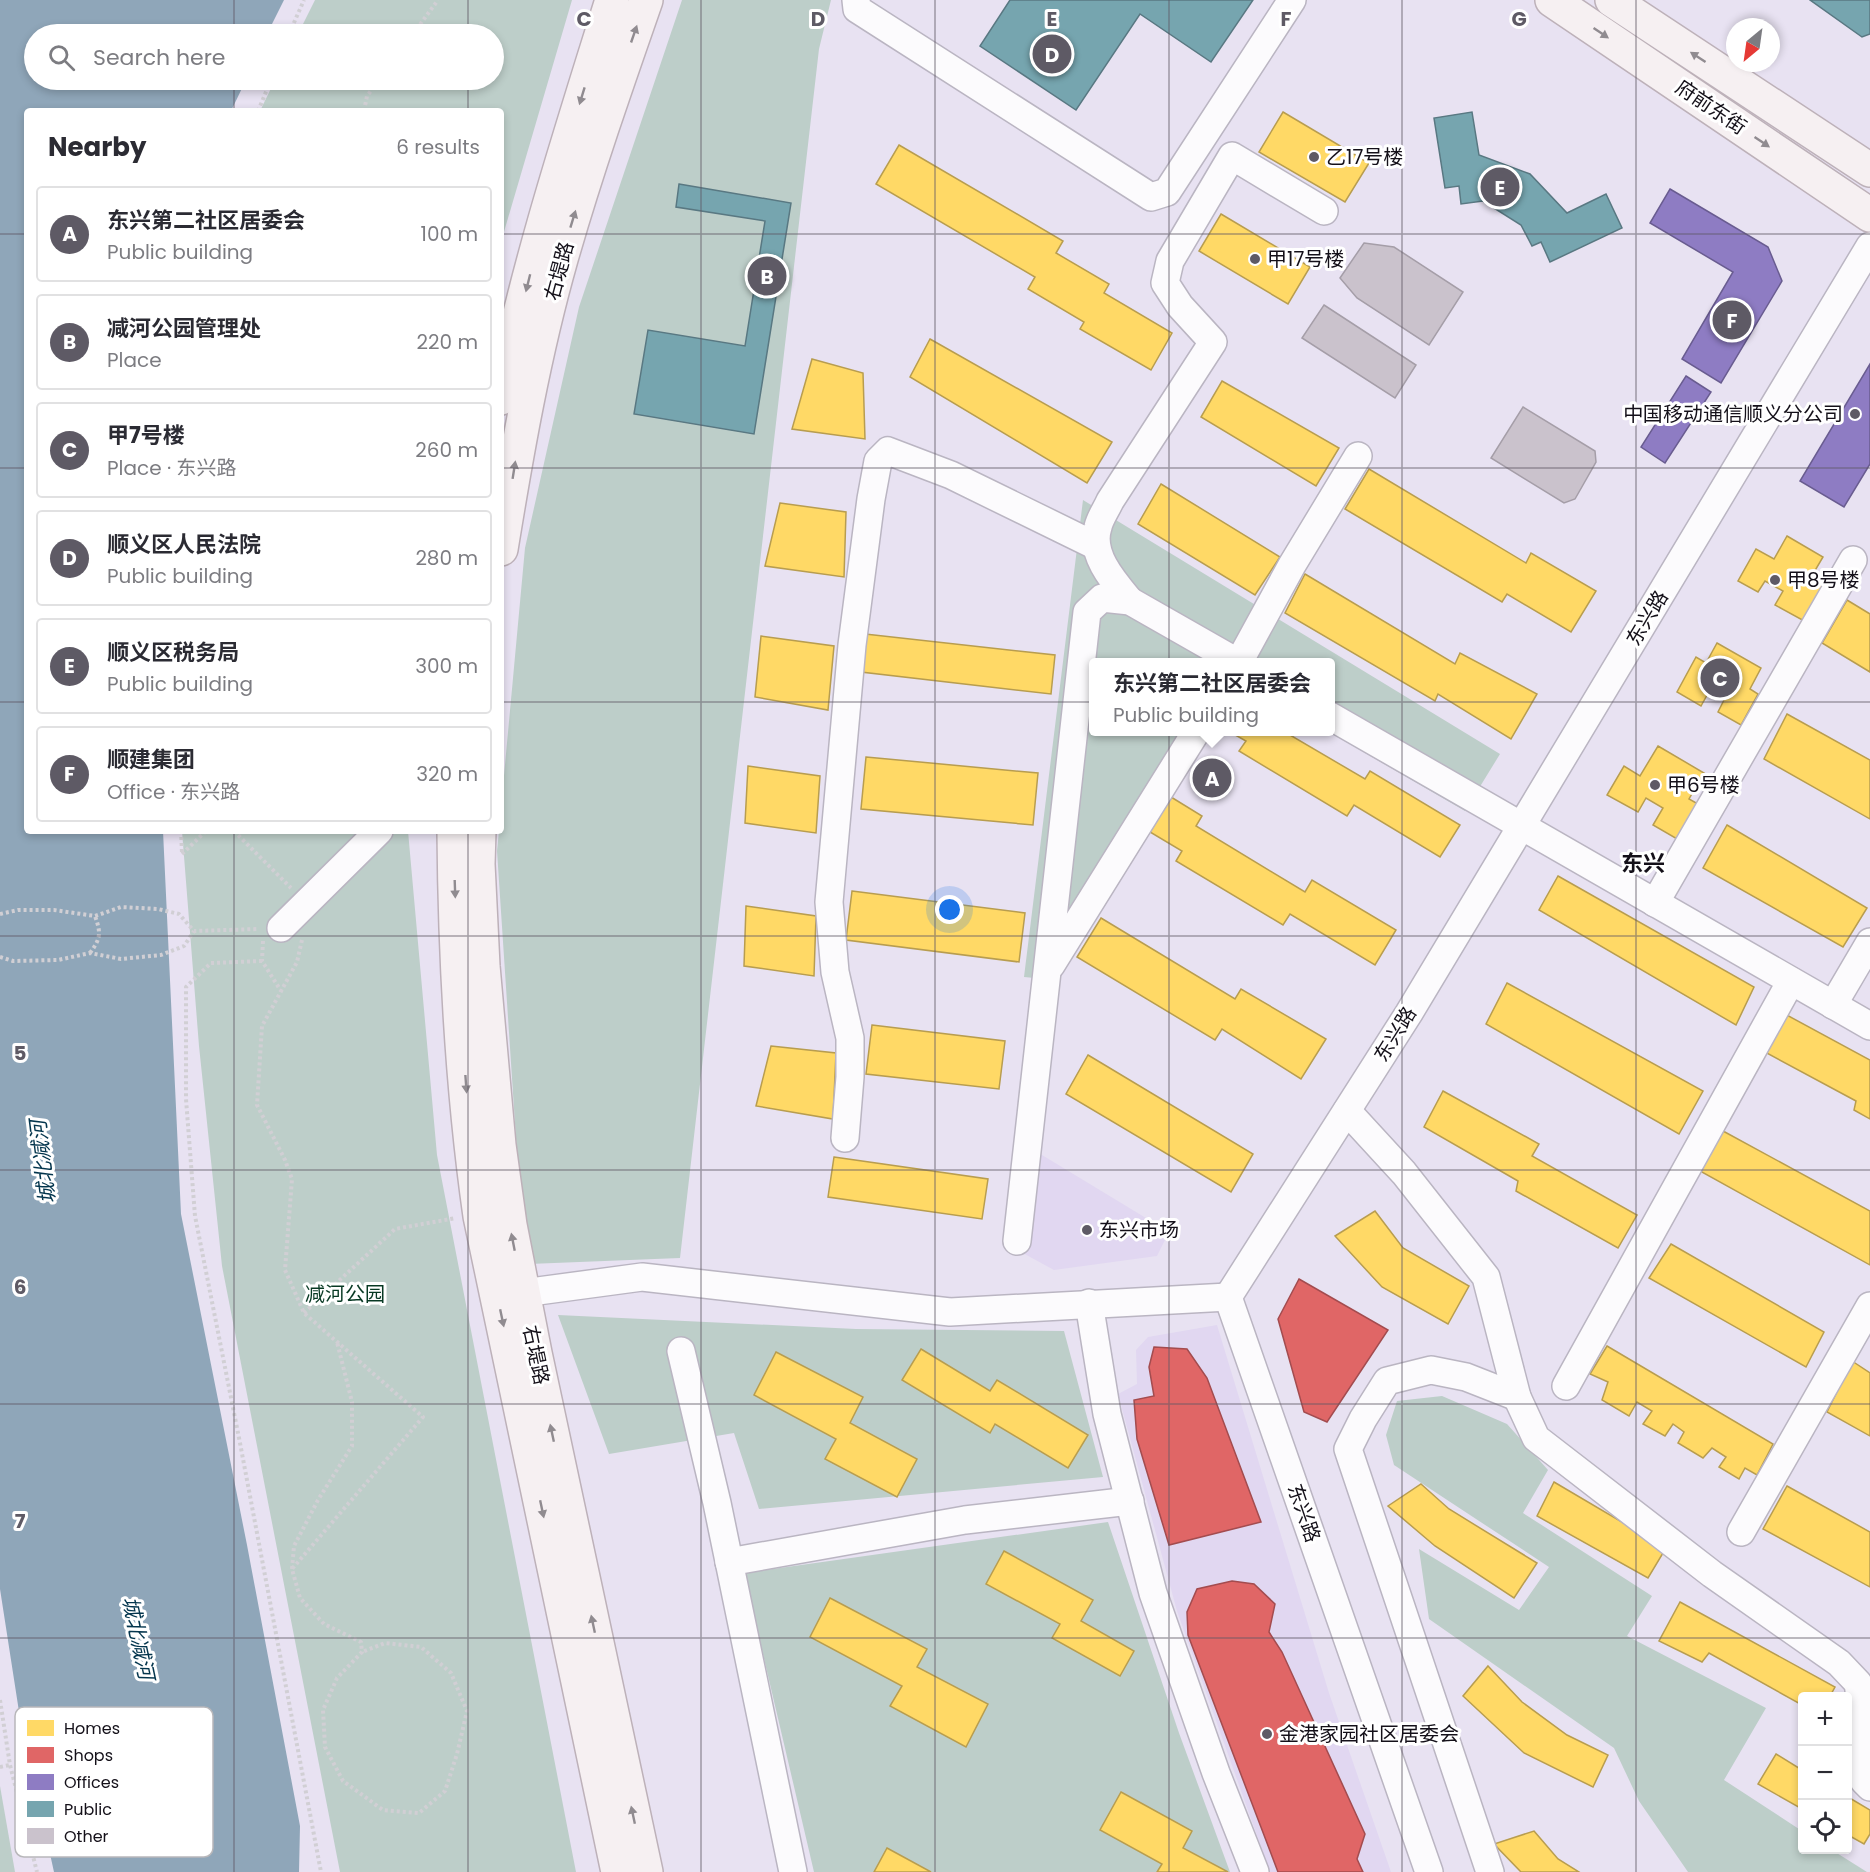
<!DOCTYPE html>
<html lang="en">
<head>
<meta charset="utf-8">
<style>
  :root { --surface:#fff; --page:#f2f2f3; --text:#2b2b33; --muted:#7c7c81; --line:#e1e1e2; --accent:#5e5a65 }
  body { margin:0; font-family:Poppins,"Noto Sans SC",sans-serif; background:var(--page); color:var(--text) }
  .controls { position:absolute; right:18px; bottom:18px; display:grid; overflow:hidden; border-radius:6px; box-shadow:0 3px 9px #0003 }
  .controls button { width:54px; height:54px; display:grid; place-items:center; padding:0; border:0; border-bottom:2px solid var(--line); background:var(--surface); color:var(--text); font:30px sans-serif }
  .compass { position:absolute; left:1726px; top:18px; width:54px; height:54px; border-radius:50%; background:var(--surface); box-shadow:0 3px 9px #0003; rotate:209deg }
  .you { position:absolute; left:950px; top:910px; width:21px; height:21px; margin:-15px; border:4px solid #fff; border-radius:50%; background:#1a73e8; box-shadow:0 0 0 9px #1a73e833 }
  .badge { display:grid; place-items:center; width:39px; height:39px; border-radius:50%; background:var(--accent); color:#fff; font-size:20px; font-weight:700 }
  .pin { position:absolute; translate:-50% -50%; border:3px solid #fff; box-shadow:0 2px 6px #0006 }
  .popup { position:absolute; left:1089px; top:658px; width:246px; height:78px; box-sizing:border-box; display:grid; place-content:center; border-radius:6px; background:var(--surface); filter:drop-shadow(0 2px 4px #0005); font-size:20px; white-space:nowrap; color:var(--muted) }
  .popup b { font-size:22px; color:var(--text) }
  .popup::after { content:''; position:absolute; left:50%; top:100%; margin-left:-12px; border:12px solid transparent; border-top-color:var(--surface) }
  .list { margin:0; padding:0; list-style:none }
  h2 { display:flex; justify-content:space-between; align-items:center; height:78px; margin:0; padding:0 24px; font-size:26px }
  h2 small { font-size:20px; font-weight:400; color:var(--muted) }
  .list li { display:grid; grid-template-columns:39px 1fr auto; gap:18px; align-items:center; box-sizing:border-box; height:96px; margin:0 12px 12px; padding:0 12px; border:2px solid var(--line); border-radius:6px }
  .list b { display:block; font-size:22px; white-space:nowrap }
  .list p { margin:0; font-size:20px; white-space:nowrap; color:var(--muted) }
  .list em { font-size:20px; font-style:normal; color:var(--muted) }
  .icon { flex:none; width:33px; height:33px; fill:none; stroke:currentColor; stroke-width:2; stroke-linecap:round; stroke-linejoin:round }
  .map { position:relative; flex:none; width:1870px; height:1872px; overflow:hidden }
  .search { position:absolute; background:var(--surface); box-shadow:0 3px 9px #0003; left:24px; top:24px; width:480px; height:66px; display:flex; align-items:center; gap:15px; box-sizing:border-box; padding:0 21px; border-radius:33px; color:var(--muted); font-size:22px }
  .panel { position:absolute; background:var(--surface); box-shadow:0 3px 9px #0003; left:24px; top:108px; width:480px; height:726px; border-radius:6px }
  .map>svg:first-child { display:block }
  .built { fill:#e1d7f1 }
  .green { fill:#bdcec9 }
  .water { fill:#8fa6b9 }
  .homes { fill:#ffd966; stroke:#b89d4f; stroke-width:1.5 }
  .shops { fill:#e06666; stroke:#a34c4f; stroke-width:1.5 }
  .offices { fill:#8e7cc3; stroke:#695c90; stroke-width:1.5 }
  .public { fill:#76a5af; stroke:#597882; stroke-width:1.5 }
  .building { fill:#cac2cc; stroke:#a59ea8; stroke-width:1.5 }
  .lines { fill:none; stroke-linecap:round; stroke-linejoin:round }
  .minor-casing { stroke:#bab5c2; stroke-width:30 }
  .major-casing { stroke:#bdb1b9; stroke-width:36 }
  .path { stroke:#d1cfd4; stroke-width:4; stroke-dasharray:3 3; stroke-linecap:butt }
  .minor { stroke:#fcfbfd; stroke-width:27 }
  .major { stroke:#f6f0f2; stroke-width:33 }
  .oneway { fill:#908b90 }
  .grid { fill:none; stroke:#5e5a65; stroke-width:1.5; stroke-opacity:0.55 }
  .poi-dot { fill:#5e5a65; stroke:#fff; stroke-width:2 }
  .labels { text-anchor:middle; stroke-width:6; stroke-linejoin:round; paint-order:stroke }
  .street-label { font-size:20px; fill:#141019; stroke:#fff }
  .poi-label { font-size:20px; fill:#141019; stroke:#fff; text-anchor:start }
  .park-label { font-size:20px; fill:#073923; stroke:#fff }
  .water-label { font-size:21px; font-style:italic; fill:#03354d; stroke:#fff }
  .quarter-label { font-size:22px; font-weight:bold; fill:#141019; stroke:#fff }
  .key { fill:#fff; stroke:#b8b7ba; stroke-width:1.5 }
  .key-label { font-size:16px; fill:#141019 }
  .grid-label { font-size:20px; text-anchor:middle; font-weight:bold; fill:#5e5a65; stroke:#fff; stroke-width:6; stroke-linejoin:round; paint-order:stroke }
</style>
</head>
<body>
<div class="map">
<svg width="1870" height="1872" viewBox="0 0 1870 1872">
  <rect width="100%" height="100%" fill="#e8e2f2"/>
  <!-- built -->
  <g class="built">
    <path d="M1037,1152L1169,1232L1157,1256L1054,1270L1021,1252Z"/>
    <path d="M1217,1325L1329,1693L1391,1872H1270L1177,1611L1118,1394L1137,1384L1136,1350L1148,1337Z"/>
  </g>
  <!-- green -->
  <g class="green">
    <path d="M315,0H572L501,242V111H260L275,80H494V34H298Z"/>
    <path d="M682,0H831L819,49L680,1258L529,1264L519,1184L497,851L499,831H501V808L525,548L579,307Z"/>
    <path d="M1083,500L1500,754L1465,811L1329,732L1330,662H1094V732H1187L1056,980L1024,977Z"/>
    <path d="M182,831H408L437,1155L576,1872H340L222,1266L199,1046Z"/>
    <path d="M558,1315L856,1329L1064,1331L1103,1477L759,1509L734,1433L609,1454Z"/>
    <path d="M1442,1396L1507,1424L1548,1470L1523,1513L1652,1596L1627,1636L1766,1708L1724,1780L1802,1831V1850H1832L1867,1872H1688L1639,1801L1614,1748L1429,1619L1419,1549L1519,1610L1549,1567L1394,1465L1386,1435L1397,1401Z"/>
    <path d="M1108,1522L1179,1733L1230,1872H814L744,1573Z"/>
    <path d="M0,1786L15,1872H0Z"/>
  </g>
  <!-- water -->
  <path class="water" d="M0,0H284L267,34H34V80H246L231,111H27V831H163L181,1214L247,1545L300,1826L299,1872H54L20,1718L0,1589Z"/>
  <!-- homes -->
  <g class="homes">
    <path d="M1283,112L1369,163L1345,202L1259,152Z"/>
    <path d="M899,145L1063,241L1056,253L1109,284L1104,293L1172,333L1151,370L1080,329L1084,322L1028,289L1035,277L876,184Z"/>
    <path d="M1221,214L1310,267L1288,304L1199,251Z"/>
    <path d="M930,339L1112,442L1087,483L910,377Z"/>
    <path d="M812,359L863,373L865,439L792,429Z"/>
    <path d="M1222,381L1339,448L1316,486L1201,417Z"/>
    <path d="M1369,469L1526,563L1531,553L1596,591L1571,632L1507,594L1502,602L1345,509Z"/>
    <path d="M1161,484L1280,557L1255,595L1138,524Z"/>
    <path d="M780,503L846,512L844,577L765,566Z"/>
    <path d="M1787,536L1823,557L1810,579L1825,587L1806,622L1775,605L1783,591L1765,581L1758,592L1738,581L1756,549L1774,559Z"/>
    <path d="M1305,574L1455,664L1460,653L1537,694L1511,739L1438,694L1435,701L1285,613Z"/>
    <path d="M1847,600L1870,614V672L1822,643Z"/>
    <path d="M865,634L1055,655L1051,694L861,672Z"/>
    <path d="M761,636L834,646L828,710L755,697Z"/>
    <path d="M1717,643L1761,668L1750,689L1758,694L1741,725L1718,712L1726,696L1711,688L1701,706L1677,692L1696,657L1706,663Z"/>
    <path d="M1787,714L1870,760V819L1764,759Z"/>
    <path d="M1230,732H1285L1365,779L1370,771L1460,825L1440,857L1354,805L1347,816L1239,751L1246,741Z"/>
    <path d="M1658,746L1704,773L1689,799L1705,808L1684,843L1653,825L1663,808L1646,798L1638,812L1607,795L1624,766L1640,776Z"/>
    <path d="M866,757L1038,773L1033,825L861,809Z"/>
    <path d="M748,766L820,776L816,833L745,823Z"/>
    <path d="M1171,797L1202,816L1196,826L1305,892L1312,880L1396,930L1375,965L1290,914L1283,925L1176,861L1182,851L1150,832Z"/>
    <path d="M1727,825L1867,908L1843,947L1703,868Z"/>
    <path d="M1558,876L1754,987L1736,1025L1539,910Z"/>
    <path d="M852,891L1025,913L1019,962L846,940Z"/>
    <path d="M746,906L816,916L814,976L744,966Z"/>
    <path d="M1101,918L1235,999L1241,989L1326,1039L1301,1079L1222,1029L1215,1040L1077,957Z"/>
    <path d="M1507,983L1703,1091L1679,1134L1486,1024Z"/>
    <path d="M1783,1013L1870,1060V1119L1854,1110L1856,1101L1763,1051Z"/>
    <path d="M872,1025L1005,1041L999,1089L866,1074Z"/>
    <path d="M771,1046L836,1053L833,1119L756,1106Z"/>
    <path d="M1088,1055L1253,1154L1231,1192L1066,1094Z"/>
    <path d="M1443,1091L1539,1144L1532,1156L1637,1215L1618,1248L1516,1191L1518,1181L1424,1127Z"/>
    <path d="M1723,1131L1870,1211V1265L1700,1171Z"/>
    <path d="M834,1157L988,1179L982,1219L828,1197Z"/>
    <path d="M1375,1211L1403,1248L1469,1286L1448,1324L1382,1287L1335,1236Z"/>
    <path d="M1671,1244L1824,1332L1806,1367L1649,1278Z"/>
    <path d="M1607,1346L1773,1444L1757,1475L1745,1468L1739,1479L1719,1467L1726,1457L1712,1448L1703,1458L1678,1443L1684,1432L1673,1424L1665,1436L1643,1424L1652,1411L1637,1402L1629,1416L1602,1400L1608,1382L1590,1374Z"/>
    <path d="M921,1349L990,1391L997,1380L1088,1435L1068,1468L995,1424L990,1433L902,1380Z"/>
    <path d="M776,1352L863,1397L850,1423L917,1459L897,1497L825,1459L836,1439L754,1395Z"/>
    <path d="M1852,1361L1870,1373V1436L1827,1412Z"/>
    <path d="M1554,1482L1666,1548L1648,1578L1537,1516Z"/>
    <path d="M1421,1484L1449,1509L1537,1563L1514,1598L1435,1546L1388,1506Z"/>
    <path d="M1787,1486L1870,1532V1587L1763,1529Z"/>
    <path d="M1004,1551L1093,1600L1081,1621L1134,1651L1120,1676L1052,1638L1060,1624L986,1584Z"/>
    <path d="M830,1598L927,1649L917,1667L988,1704L966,1747L890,1706L902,1686L810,1637Z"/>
    <path d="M1680,1602L1835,1687L1830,1696H1802V1705L1709,1653L1702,1662L1659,1641Z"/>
    <path d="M1488,1666L1522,1702L1567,1735L1608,1755L1593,1787L1524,1753L1463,1696Z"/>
    <path d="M1776,1754L1802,1770V1809L1758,1784Z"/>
    <path d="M1121,1792L1192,1831L1183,1848L1228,1872H1157L1162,1864L1100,1830Z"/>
    <path d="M1848,1797L1870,1810V1834L1864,1844L1848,1835Z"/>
    <path d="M1534,1831L1558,1859L1579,1872H1521L1494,1844Z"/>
    <path d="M887,1848L931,1872H874Z"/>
  </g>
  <!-- shops -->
  <g class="shops">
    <path d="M1299,1279L1388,1330L1327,1422L1304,1412L1278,1319Z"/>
    <path d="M1154,1347L1187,1349L1207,1378L1261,1522L1169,1545L1137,1439L1134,1400L1154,1396L1149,1367Z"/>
    <path d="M1232,1581L1254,1584L1275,1604L1269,1632L1282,1652L1365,1834L1357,1859L1363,1872H1278L1188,1635L1187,1612L1197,1589Z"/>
  </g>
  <!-- offices -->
  <g class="offices">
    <path d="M1670,189L1768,247L1782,281L1721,383L1682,359L1733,272L1650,223Z"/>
    <path d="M1870,364V464L1844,507L1800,481Z"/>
    <path d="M1686,376L1711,392L1665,463L1641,447Z"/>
  </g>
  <!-- public -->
  <g class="public">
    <path d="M1010,0H1253L1211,62L1140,14L1076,110L980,46Z"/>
    <path d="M1810,0H1870V34L1862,37Z"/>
    <path d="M1472,112L1479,155L1530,174L1567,213L1606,194L1622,228L1550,262L1541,242L1532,246L1521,225L1483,201L1461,204L1459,186L1445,188L1434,118Z"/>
    <path d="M679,184L791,203L754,434L634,414L648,330L745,346L765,221L676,207Z"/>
  </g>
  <!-- building -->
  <g class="building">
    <path d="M1364,243L1394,247L1463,292L1429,345L1357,298L1340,278Z"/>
    <path d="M1324,305L1416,365L1395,398L1302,338Z"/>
    <path d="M1523,407L1595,451L1596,462L1575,499L1564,503L1491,458Z"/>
  </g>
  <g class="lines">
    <defs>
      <g id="minor">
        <path d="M856,0L857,9L1151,197L1167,192L1292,0"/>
        <path d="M1130,601C1114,582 1089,554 1098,527C1100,518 1106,510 1110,501L1213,342L1180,306L1165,283L1170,261L1232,156L1324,211"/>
        <path d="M1239,662L1292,565L1358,456"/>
        <path d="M1330,716L1870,1026"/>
        <path d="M1655,903L1853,560"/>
        <path d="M281,928L379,831"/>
        <path d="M1051,965L1196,732"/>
        <path d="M1833,1005L1870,942"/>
        <path d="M1347,1111L1404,1173L1486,1277L1517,1397L1536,1438L1712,1574L1839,1663L1858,1683L1865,1732L1864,1781L1870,1787"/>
        <path d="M845,1138L850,1077V1038L835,972L829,902L852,645L871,499L878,461L888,451L951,475L1096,546"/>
        <path d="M1017,1241L1087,612L1102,598L1130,601L1237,662"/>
        <path d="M523,1293L642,1277L950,1312L1228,1297"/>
        <path d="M1089,1303L1107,1414L1153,1593L1216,1773L1255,1872"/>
        <path d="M681,1351L717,1503L793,1872"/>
        <path d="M1566,1386L1791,981"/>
        <path d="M1741,1532L1870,1306"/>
        <path d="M729,1562L965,1520L1130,1501"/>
        <path d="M1429,1872L1228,1297L1409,1013L1870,246"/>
        <path d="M1490,1872L1348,1449L1363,1419L1387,1381L1431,1370L1466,1377L1517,1397"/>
      </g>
      <g id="major">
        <path d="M1552,0L1870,215"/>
        <path d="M1612,0L1870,170"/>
        <path d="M501,398C528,263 571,132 612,0"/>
        <path d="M501,549C517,451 534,354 561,259C586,172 616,86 646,0"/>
        <path d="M454,831C455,959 462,1089 480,1216L618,1872"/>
        <path d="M479,831L478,864L483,966L499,1145L510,1225L535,1353L646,1872"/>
      </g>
    </defs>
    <!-- minor casing -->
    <use href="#minor" class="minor-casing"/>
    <!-- major casing -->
    <use href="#major" class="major-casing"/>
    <!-- path -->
    <g class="path">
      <path d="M289,34L304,0"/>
      <path d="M413,34L438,0"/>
      <path d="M258,111L271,80"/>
      <path d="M364,111L367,96L379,80"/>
      <path d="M181,831L182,853"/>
      <path d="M234,831L291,888"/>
      <path d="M182,854L206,831"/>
      <path d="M0,914L18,910H54L95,916L121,907L158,909L179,914L194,931L259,929"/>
      <path d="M302,940L297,962L262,1026L257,1105L285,1160L292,1179L285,1270L304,1313L423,1417L292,1569L300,1598L324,1624L361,1642L362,1652L337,1678L323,1710L325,1747L343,1781L383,1810L419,1813L445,1791L457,1754L467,1711L451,1673L421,1647L385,1643L362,1652"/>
      <path d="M263,941L262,961L281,991"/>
      <path d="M90,953C101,938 101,933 95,916"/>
      <path d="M0,957L13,961L58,960L90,953L121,959L161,955L184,946L194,931"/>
      <path d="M262,961L211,963L186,987V1099L195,1216L240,1443L321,1872"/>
      <path d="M304,1313L395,1229L456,1218"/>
      <path d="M292,1569L294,1546L318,1500L352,1446V1402L337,1342"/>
      <path d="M0,1700L10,1765L37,1872"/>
      <path d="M0,1767L10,1765"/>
    </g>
    <!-- minor -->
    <use href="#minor" class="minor"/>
    <!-- major -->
    <use href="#major" class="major"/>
  </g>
  <!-- one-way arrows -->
  <defs><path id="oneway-solid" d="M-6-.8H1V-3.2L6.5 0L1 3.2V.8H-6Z" transform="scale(1.5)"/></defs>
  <g class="oneway">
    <use href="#oneway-solid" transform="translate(1601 33) rotate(34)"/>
    <use href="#oneway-solid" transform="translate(634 34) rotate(-71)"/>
    <use href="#oneway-solid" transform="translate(1698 57) rotate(-147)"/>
    <use href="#oneway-solid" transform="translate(582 96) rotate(107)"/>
    <use href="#oneway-solid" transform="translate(1762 142) rotate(34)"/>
    <use href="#oneway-solid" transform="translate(573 219) rotate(-73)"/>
    <use href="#oneway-solid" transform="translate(528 283) rotate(104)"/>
    <use href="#oneway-solid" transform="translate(514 470) rotate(-81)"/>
    <use href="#oneway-solid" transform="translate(455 889) rotate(88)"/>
    <use href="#oneway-solid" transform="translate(466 1084) rotate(86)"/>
    <use href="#oneway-solid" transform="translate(513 1242) rotate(-101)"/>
    <use href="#oneway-solid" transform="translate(502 1318) rotate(78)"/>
    <use href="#oneway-solid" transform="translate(552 1433) rotate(-102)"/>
    <use href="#oneway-solid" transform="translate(542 1509) rotate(78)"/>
    <use href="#oneway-solid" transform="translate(593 1624) rotate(-102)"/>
    <use href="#oneway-solid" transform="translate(633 1815) rotate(-102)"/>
  </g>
  <!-- grid -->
  <path class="grid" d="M234,0V34M468,0V34M701,0V1872M935,0V1872M1169,0V1872M1402,0V1872M1636,0V1872M234,80V111M468,80V111M0,234H27M501,234H1870M0,468H27M501,468H1870M0,702H27M501,702H1870M234,831V1872M468,831V1872M0,936H1870M0,1170H1870M0,1404H1870M0,1638H1870"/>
  <!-- markers -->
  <g class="poi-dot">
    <circle cx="1314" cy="157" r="6"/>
    <circle cx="1255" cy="259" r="6"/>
    <circle cx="1855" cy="414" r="6"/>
    <circle cx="1775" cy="580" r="6"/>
    <circle cx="1655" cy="785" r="6"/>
    <circle cx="1087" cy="1230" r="6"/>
    <circle cx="1267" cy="1734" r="6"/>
  </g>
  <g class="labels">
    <!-- street labels -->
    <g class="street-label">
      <text transform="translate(1711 107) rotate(34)" y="7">府前东街</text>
      <text transform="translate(559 271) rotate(-75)" y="7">右堤路</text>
      <text transform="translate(1647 618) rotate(-59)" y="7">东兴路</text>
      <text transform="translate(1395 1034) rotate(-58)" y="7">东兴路</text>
      <text transform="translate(536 1355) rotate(78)" y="7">右堤路</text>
      <text transform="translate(1304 1513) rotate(71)" y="7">东兴路</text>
    </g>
    <!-- poi labels -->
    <g class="poi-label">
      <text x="1326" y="164">乙17号楼</text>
      <text x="1267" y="266">甲17号楼</text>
      <text x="1843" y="421" text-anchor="end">中国移动通信顺义分公司</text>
      <text x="1787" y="587">甲8号楼</text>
      <text x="1667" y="792">甲6号楼</text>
      <text x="1099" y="1237">东兴市场</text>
      <text x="1279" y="1741">金港家园社区居委会</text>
    </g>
    <!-- park labels -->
    <g class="park-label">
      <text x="345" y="1301">减河公园</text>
    </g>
    <!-- water labels -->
    <g class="water-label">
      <text transform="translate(43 1162) rotate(-97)" y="7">城北减河</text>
      <text transform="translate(138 1638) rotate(78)" y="7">城北减河</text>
    </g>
    <!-- quarter labels -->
    <g class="quarter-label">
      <text x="1643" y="871">东兴</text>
    </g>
  </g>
  <!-- legend -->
  <rect x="15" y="1707" width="198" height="150" rx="9" class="key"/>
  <rect x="27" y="1720" width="27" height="16" fill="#ffd966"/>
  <rect x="27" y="1747" width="27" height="16" fill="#e06666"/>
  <rect x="27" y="1774" width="27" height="16" fill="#8e7cc3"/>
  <rect x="27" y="1801" width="27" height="16" fill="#76a5af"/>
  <rect x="27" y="1828" width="27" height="16" fill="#cac2cc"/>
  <g class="key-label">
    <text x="64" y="1734">Homes</text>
    <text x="64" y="1761">Shops</text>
    <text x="64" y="1788">Offices</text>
    <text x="64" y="1815">Public</text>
    <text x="64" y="1842">Other</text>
  </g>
  <g class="grid-label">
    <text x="584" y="26">C</text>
    <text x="818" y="26">D</text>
    <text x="1052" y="26">E</text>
    <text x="1286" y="26">F</text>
    <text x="1519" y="26">G</text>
    <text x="20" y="1060">5</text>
    <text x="20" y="1294">6</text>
    <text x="20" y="1528">7</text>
  </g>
</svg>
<div class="controls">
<button>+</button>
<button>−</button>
<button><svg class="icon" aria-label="locate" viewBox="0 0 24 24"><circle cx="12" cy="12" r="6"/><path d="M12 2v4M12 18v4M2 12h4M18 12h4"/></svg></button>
</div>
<svg class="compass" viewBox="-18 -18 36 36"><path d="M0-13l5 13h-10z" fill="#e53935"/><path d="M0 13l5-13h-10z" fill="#7c7c81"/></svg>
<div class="you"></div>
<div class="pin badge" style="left:1212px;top:778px">A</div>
<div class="popup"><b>东兴第二社区居委会</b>Public building</div>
<div class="pin badge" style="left:767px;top:276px">B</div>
<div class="pin badge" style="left:1720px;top:678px">C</div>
<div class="pin badge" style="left:1052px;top:54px">D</div>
<div class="pin badge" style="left:1500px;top:187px">E</div>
<div class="pin badge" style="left:1732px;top:320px">F</div>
<div class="search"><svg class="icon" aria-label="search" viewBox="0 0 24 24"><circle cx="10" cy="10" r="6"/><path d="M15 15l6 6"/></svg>Search here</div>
<section class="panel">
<h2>Nearby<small>6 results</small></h2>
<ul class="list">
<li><span class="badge">A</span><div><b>东兴第二社区居委会</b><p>Public building</p></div><em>100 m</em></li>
<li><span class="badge">B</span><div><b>减河公园管理处</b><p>Place</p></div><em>220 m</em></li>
<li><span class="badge">C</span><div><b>甲7号楼</b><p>Place · 东兴路</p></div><em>260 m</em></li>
<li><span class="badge">D</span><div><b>顺义区人民法院</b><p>Public building</p></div><em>280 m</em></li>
<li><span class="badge">E</span><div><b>顺义区税务局</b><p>Public building</p></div><em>300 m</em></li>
<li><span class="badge">F</span><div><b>顺建集团</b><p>Office · 东兴路</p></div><em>320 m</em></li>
</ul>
</section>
</div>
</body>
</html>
